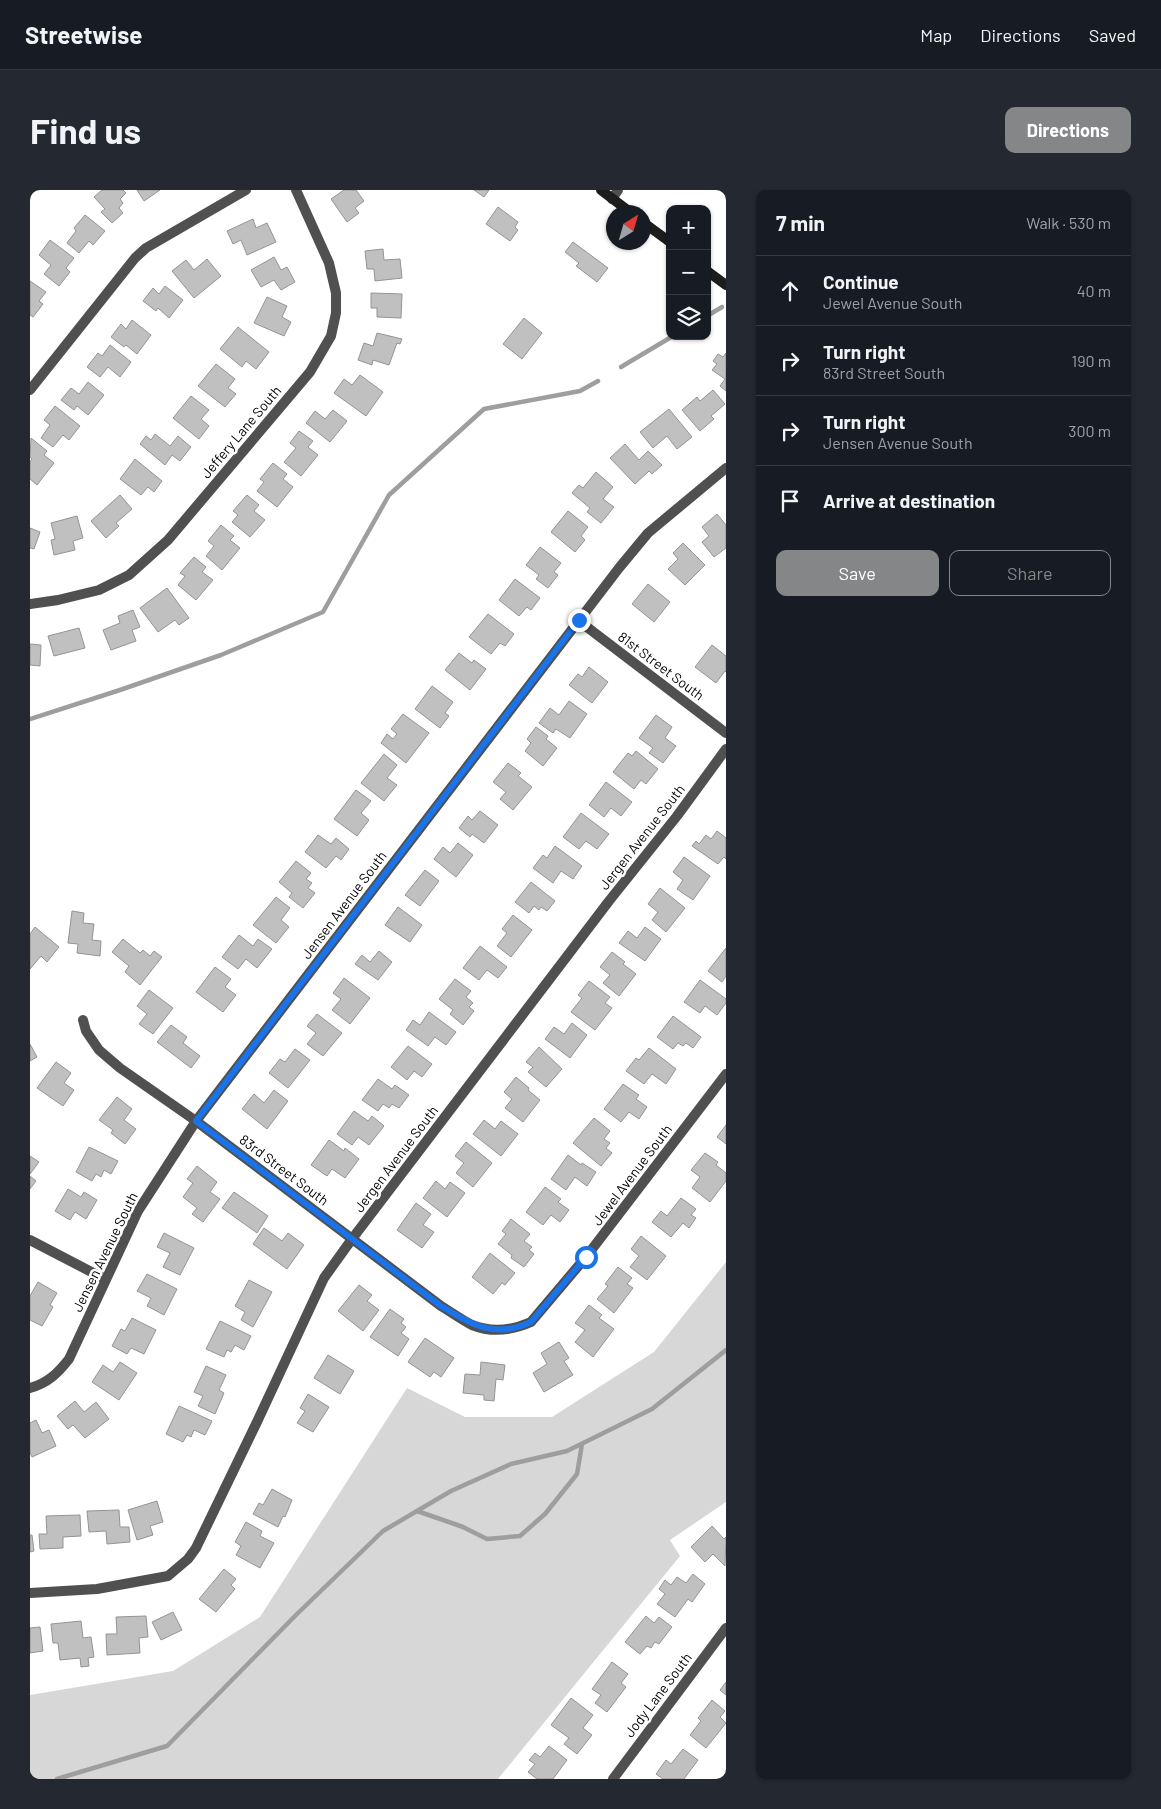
<!DOCTYPE html>
<html lang="en">
<head>
<meta charset="utf-8">
<style>
  :root { --surface:#171b24; --page:#242831; --text:#f1f3f6; --muted:#9ea1a6; --line:#363941; --accent:#858687 }
  body { margin:0; font-family:Barlow,sans-serif; background:var(--page); color:var(--text) }
  .controls { position:absolute; right:15px; top:15px; display:grid; overflow:hidden; border-radius:10px; box-shadow:0 1px 4px #0004 }
  .controls button { width:45px; height:45px; display:grid; place-items:center; padding:0; border:0; border-bottom:1px solid var(--line); background:var(--surface); color:var(--text); font:25px sans-serif }
  .compass { position:absolute; left:576px; top:15px; width:45px; height:45px; border-radius:50%; background:var(--surface); box-shadow:0 1px 4px #0004; rotate:37deg }
  .stop { position:absolute; width:15px; height:15px; margin:-11px; border:4px solid #1a73e8; border-radius:50%; background:#fff }
  .stop.end { background:#1a73e8; border-color:#fff; box-shadow:0 1px 5px #0008 }
  .list { margin:0; padding:0; list-style:none }
  h2 { display:flex; justify-content:space-between; align-items:center; height:65px; margin:0; padding:0 20px; font-size:21px }
  h2 small { font-size:16px; font-weight:400; color:var(--muted) }
  .list li { display:grid; grid-template-columns:32px 1fr auto; gap:15px; align-items:center; box-sizing:border-box; height:70px; padding:0 20px; border-top:1px solid var(--line) }
  .list b { display:block; font-size:19px; white-space:nowrap }
  .list p { margin:0; font-size:16px; white-space:nowrap; color:var(--muted) }
  .list em { font-size:16px; font-style:normal; color:var(--muted) }
  .actions { display:flex; gap:10px; padding:15px 20px }
  .actions a { flex:1; padding:11px 0; border:1px solid var(--accent); border-radius:10px; text-align:center; font-size:18px; color:var(--accent) }
  .actions .main { background:var(--accent); color:#fff }
  .icon { flex:none; width:28px; height:28px; fill:none; stroke:currentColor; stroke-width:2; stroke-linecap:round; stroke-linejoin:round }
  .map { position:relative; flex:none; width:696px; height:1589px; overflow:hidden; border-radius:10px }
  header { display:flex; align-items:center; gap:30px; box-sizing:border-box; height:70px; padding:0 25px; background:var(--surface); border-bottom:1px solid var(--line) }
  header strong { font-size:24px }
  nav { display:flex; gap:28px; margin-inline-start:auto; font-size:18px }
  .intro { display:flex; align-items:center; justify-content:space-between; box-sizing:border-box; height:120px; padding:0 30px }
  h1 { margin:0; font-size:35px }
  .button { padding:12px 22px; border-radius:10px; background:var(--accent); color:#fff; font-size:18px; font-weight:700 }
  main { display:flex; gap:30px; padding:0 30px }
  aside { flex:1; background:var(--surface); border-radius:10px; box-shadow:0 1px 4px #0004 }
  .map>svg:first-child { display:block }
  .green { fill:#d7d7d7 }
  .lines { fill:none; stroke-linecap:round; stroke-linejoin:round }
  .stream { stroke:#9e9e9e; stroke-width:4.5 }
  .building { fill:#c0c0c0; stroke:#949494 }
  .minor { stroke:#505050; stroke-width:10 }
  .secondary { stroke:#1d1d1d; stroke-width:10 }
  .route { stroke:#1a73e8; stroke-width:6 }
  .labels { text-anchor:middle; stroke-width:5; stroke-linejoin:round; paint-order:stroke }
  .street-label { font-size:14px; fill:#000; stroke:#fff }
</style>
</head>
<body>
<header>
<strong>Streetwise</strong>
<nav><a>Map</a><a>Directions</a><a>Saved</a></nav>
</header>
<div class="intro"><h1>Find us</h1><a class="button">Directions</a></div>
<main>
<div class="map">
<svg width="696" height="1589" viewBox="0 0 696 1589">
  <rect width="100%" height="100%" fill="#fff"/>
  <!-- green -->
  <path class="green" d="M696,1072V1312L640,1350L650,1366L468,1589H0V1505L143,1481L230,1427L377,1198L435,1227H522L624,1162Z"/>
  <g class="lines">
    <!-- stream -->
    <g class="stream">
      <path d="M677,126L692,117"/>
      <path d="M591,177L643,146"/>
      <path d="M0,529L90,500L191,465L293,422L359,305L454,219L550,201L568,191"/>
      <path d="M387,1321L433,1337L457,1349L490,1346L515,1324L547,1284L552,1254"/>
      <path d="M27,1589L137,1556L267,1424L353,1341L421,1301L481,1274L537,1261L622,1219L696,1160"/>
    </g>
  </g>
  <!-- building -->
  <g class="building">
    <path d="M72,0H93L96,3L90,9L93,13L89,18L93,23L82,33L71,22L75,19L64,7Z"/>
    <path d="M107,0H130L114,11Z"/>
    <path d="M314,0H326L334,11L325,18L329,23L317,32L301,9Z"/>
    <path d="M444,0H459L454,7Z"/>
    <path d="M468,17L488,32L485,37L488,40L480,51L456,34Z"/>
    <path d="M55,25L75,41L63,55L59,51L49,63L37,53L46,41L44,38Z"/>
    <path d="M223,29L226,38L237,33L246,52L217,65L211,50L203,54L197,41Z"/>
    <path d="M20,50L44,68L36,78L40,82L29,96L14,84L21,75L9,65Z"/>
    <path d="M543,52L578,78L567,92L546,76L549,73L535,62Z"/>
    <path d="M353,59L354,70L370,69L372,88L345,91L344,79H337L335,61Z"/>
    <path d="M244,67L251,80L257,77L265,92L251,100L244,90L231,97L221,80Z"/>
    <path d="M177,69L191,86L164,108L142,81L156,70L164,80Z"/>
    <path d="M0,91L16,102L9,111L13,114L3,127L0,125Z"/>
    <path d="M135,96L153,110L139,128L128,118L126,121L113,111L123,98L129,104Z"/>
    <path d="M341,103L372,104L371,128L347,127V118H341Z"/>
    <path d="M237,107L257,116L252,127L261,132L254,146L224,133Z"/>
    <path d="M494,128L512,143L492,169L473,154Z"/>
    <path d="M102,130L121,145L107,164L96,155L94,157L81,147L91,134L96,139Z"/>
    <path d="M208,137L239,162L226,179L216,171L212,177L190,159Z"/>
    <path d="M347,143L372,149L370,154L367,153L359,175L343,170L342,175L328,170L334,153L343,156Z"/>
    <path d="M80,155L101,172L90,187L78,177L70,187L57,177L68,163L72,166Z"/>
    <path d="M696,163V201L690,196L695,189L682,180L687,174L683,171L688,164L693,167Z"/>
    <path d="M186,174L205,189L198,198L206,204L195,217L168,196Z"/>
    <path d="M330,185L353,202L336,226L304,203L314,189L322,195Z"/>
    <path d="M58,192L74,205L58,225L47,216L44,220L31,210L41,198L49,204Z"/>
    <path d="M683,200L695,214L681,226L684,229L670,241L652,220L667,207L670,211Z"/>
    <path d="M161,206L179,220L171,229L179,236L169,249L143,228Z"/>
    <path d="M25,216L50,236L39,250L33,245L23,257L11,248L20,235L14,230Z"/>
    <path d="M639,219L662,247L647,259L637,246L623,258L610,242Z"/>
    <path d="M303,220L317,231L300,252L276,233L285,221L295,229Z"/>
    <path d="M269,241L283,251L278,257L288,265L271,286L254,272L266,258L260,253Z"/>
    <path d="M125,244L140,256L148,246L161,257L150,271L142,265L135,275L110,254L116,246L121,250Z"/>
    <path d="M1,248L17,261L14,265L24,273L7,295L0,289V272L2,269L0,267Z"/>
    <path d="M595,254L609,270L618,261L632,275L622,284L619,281L605,294L580,268Z"/>
    <path d="M105,269L132,291L124,302L118,297L111,305L90,289Z"/>
    <path d="M243,273L257,284L253,289L263,297L247,317L227,301L234,292L230,289Z"/>
    <path d="M566,282L583,297L573,309L584,317L571,333L557,322L560,318L542,303L549,295L553,298Z"/>
    <path d="M90,305L102,319L86,333L89,336L76,348L61,331Z"/>
    <path d="M217,305L229,315L224,321L235,330L220,347L202,332L208,325L203,321Z"/>
    <path d="M538,321L558,337L551,346L555,350L545,362L521,342Z"/>
    <path d="M687,324L696,335V358L684,367L672,352L679,346L672,337Z"/>
    <path d="M47,326L53,348L43,351L45,360L24,365L21,350L25,349L21,333Z"/>
    <path d="M191,335L204,346L200,350L210,358L192,380L176,366L184,356L178,351Z"/>
    <path d="M0,338L10,342L4,359L0,358Z"/>
    <path d="M653,353L675,375L655,395L638,379L648,369L643,363Z"/>
    <path d="M510,357L531,373L524,382L528,385L518,398L506,389L509,385L496,375Z"/>
    <path d="M164,367L176,377L172,382L183,390L166,410L148,395L155,386L150,383Z"/>
    <path d="M485,389L510,408L501,420L497,417L489,426L469,410Z"/>
    <path d="M618,394L640,412L624,432L602,414Z"/>
    <path d="M137,398L159,428L149,435L145,430L128,442L110,418Z"/>
    <path d="M103,420L110,437L102,440L106,451L81,460L73,440L90,433L88,426Z"/>
    <path d="M458,424L484,444L475,456L470,453L461,464L439,447Z"/>
    <path d="M49,438L55,458L24,466L18,446Z"/>
    <path d="M0,454L11,455L10,476L0,475Z"/>
    <path d="M682,455L696,466V482L695,481L686,493L665,477Z"/>
    <path d="M429,463L442,473L444,470L456,479L440,500L415,480Z"/>
    <path d="M559,477L578,492L562,513L539,495L548,484L552,487Z"/>
    <path d="M402,496L423,512L415,523L419,526L410,538L385,519Z"/>
    <path d="M539,511L557,524L540,548L526,539L523,543L509,533L520,518L529,525Z"/>
    <path d="M373,524L399,543L376,573L351,553L357,544L363,549L367,544L361,539Z"/>
    <path d="M626,525L642,537L635,548L646,556L633,573L619,563L623,558L609,548Z"/>
    <path d="M506,537L518,546L516,549L527,558L513,576L495,561L501,553L497,549Z"/>
    <path d="M606,561L628,579L616,594L611,590L604,599L583,582L598,563L602,566Z"/>
    <path d="M354,564L367,575L357,588L367,595L354,611L331,593Z"/>
    <path d="M478,573L491,583L488,586L502,597L483,620L470,609L476,602L463,592Z"/>
    <path d="M576,592L602,612L591,626L581,618L574,627L559,615Z"/>
    <path d="M326,600L341,611L331,623L339,630L327,646L304,629Z"/>
    <path d="M450,621L468,635L454,653L442,644L440,647L429,638L438,626L442,630Z"/>
    <path d="M551,623L579,644L567,659L556,651L549,659L533,647Z"/>
    <path d="M687,641L696,648V669L694,667L688,674L662,656L666,651L669,654L676,645L681,649Z"/>
    <path d="M288,645L301,654L306,648L319,659L311,670L306,666L296,678L275,662Z"/>
    <path d="M428,653L443,665L426,687L404,669L413,657L420,663Z"/>
    <path d="M525,656L552,676L543,689L531,681L523,693L503,678L513,665L517,668Z"/>
    <path d="M654,667L680,686L663,710L647,699L653,690L643,682Z"/>
    <path d="M266,671L281,683L276,689L282,693L278,698L285,703L273,718L259,707L262,703L249,692Z"/>
    <path d="M395,680L409,691L390,716L375,705Z"/>
    <path d="M501,692L525,711L517,721L511,717L509,720L504,716L499,723L485,712Z"/>
    <path d="M630,698L655,718L636,742L622,730L628,722L618,714Z"/>
    <path d="M246,707L260,718L251,730L259,737L246,753L223,735Z"/>
    <path d="M368,717L392,735L380,752L355,735Z"/>
    <path d="M42,721L54,723L53,733L64,734L62,750L71,751L70,766L47,763L48,754L38,753Z"/>
    <path d="M483,725L502,740L481,767L467,756L477,743L472,739Z"/>
    <path d="M5,737L29,757L17,772L11,766L0,779V744Z"/>
    <path d="M615,737L631,749L615,771L589,753L598,741L607,748Z"/>
    <path d="M209,745L223,756L228,749L242,759L227,778L216,769L208,779L192,767Z"/>
    <path d="M93,749L110,763L113,760L120,766L124,761L132,767L110,795L95,782L99,776L82,762Z"/>
    <path d="M450,756L477,777L468,788L457,780L449,790L433,778Z"/>
    <path d="M696,758V786L692,792L678,781Z"/>
    <path d="M349,761L362,772L348,790L325,774L332,765L340,772Z"/>
    <path d="M582,762L595,772L593,774L606,784L589,806L573,793L580,785L570,777Z"/>
    <path d="M185,777L201,789L195,797L206,805L193,822L166,802Z"/>
    <path d="M314,788L340,808L320,834L302,820L311,809L303,803Z"/>
    <path d="M425,789L441,801L436,807L443,813L439,817L444,821L433,835L420,824L423,820L409,809Z"/>
    <path d="M670,790L696,809V813L687,825L675,816L670,823L654,812Z"/>
    <path d="M559,791L580,807L575,813L582,818L565,840L541,822L552,808L548,805Z"/>
    <path d="M119,800L143,818L123,844L109,834L117,824L107,816Z"/>
    <path d="M399,822L426,842L416,855L405,847L398,856L376,840L383,830L390,835Z"/>
    <path d="M287,824L312,843L293,866L277,854L286,843L277,836Z"/>
    <path d="M643,826L671,847L663,858L656,853L653,856L648,853L643,859L627,847Z"/>
    <path d="M542,833L557,845L540,868L515,849L524,837L534,844Z"/>
    <path d="M141,835L157,847L153,853L170,866L161,878L127,852Z"/>
    <path d="M0,854L7,867L0,871Z"/>
    <path d="M378,856L402,874L392,887L384,881L377,890L361,877Z"/>
    <path d="M509,857L532,879L516,897L498,882L503,877L496,872Z"/>
    <path d="M619,858L646,879L636,894L622,884L614,894L596,881L606,868L609,870Z"/>
    <path d="M265,859L280,870L258,898L239,883L250,869L255,872Z"/>
    <path d="M26,872L41,883L34,893L44,900L33,916L7,898Z"/>
    <path d="M486,887L499,898L498,900L510,910L493,932L475,918L482,909L474,902Z"/>
    <path d="M348,889L362,899L365,895L379,905L369,918L362,914L359,918L353,914L348,921L332,910Z"/>
    <path d="M593,894L609,905L606,909L617,917L609,929L599,922L591,932L574,919Z"/>
    <path d="M244,900L258,911L237,939L212,919L224,904L234,913Z"/>
    <path d="M87,907L102,919L94,930L106,939L95,954L81,943L83,940L69,930Z"/>
    <path d="M324,921L338,931L342,926L354,936L339,955L328,947L322,955L307,944Z"/>
    <path d="M564,928L580,941L574,949L580,953L576,958L582,963L571,976L543,953Z"/>
    <path d="M454,930L465,939L471,931L488,944L471,966L443,944Z"/>
    <path d="M696,935V954L687,947Z"/>
    <path d="M299,950L314,961L315,958L329,969L315,988L302,979L297,986L281,975Z"/>
    <path d="M436,952L462,973L443,997L426,983L434,973L425,966Z"/>
    <path d="M59,957L88,971L81,984L74,980L71,987L66,984L62,991L46,982Z"/>
    <path d="M675,963L688,972L686,975L696,983V991L680,1012L662,998L670,987L661,980Z"/>
    <path d="M538,965L551,975L552,973L566,982L557,996L545,987L536,1000L521,989Z"/>
    <path d="M0,966L9,972L0,984Z"/>
    <path d="M167,976L187,992L180,1002L190,1009L173,1032L162,1024L167,1018L153,1007L163,993L157,989Z"/>
    <path d="M0,986L6,991L0,999Z"/>
    <path d="M406,991L415,999L420,992L435,1003L417,1027L393,1008Z"/>
    <path d="M515,997L531,1009L528,1012L539,1020L530,1032L521,1025L513,1035L496,1022Z"/>
    <path d="M38,999L51,1007L54,1002L67,1010L56,1029L45,1022L40,1030L25,1021Z"/>
    <path d="M204,1002L238,1026L227,1043L192,1018Z"/>
    <path d="M651,1008L666,1019L661,1025L666,1028L659,1038L653,1033L641,1047L622,1032L631,1021L637,1026Z"/>
    <path d="M386,1013L401,1024L393,1035L404,1042L392,1058L367,1040Z"/>
    <path d="M481,1029L500,1044L494,1051L502,1057L499,1060L504,1064L494,1077L481,1068L482,1065L468,1054L476,1044L472,1041Z"/>
    <path d="M234,1038L252,1051L258,1043L274,1055L257,1079L223,1054Z"/>
    <path d="M134,1043L164,1058L150,1085L133,1077L140,1063L127,1057Z"/>
    <path d="M611,1046L636,1066L617,1090L600,1077L609,1066L601,1059Z"/>
    <path d="M460,1063L485,1083L475,1095L472,1093L463,1104L442,1087Z"/>
    <path d="M588,1077L602,1088L597,1094L603,1098L584,1123L567,1109L578,1096L575,1094Z"/>
    <path d="M117,1084L147,1099L134,1125L117,1116L121,1108L107,1101Z"/>
    <path d="M219,1090L242,1102L223,1137L211,1130L215,1122L205,1116Z"/>
    <path d="M8,1092L27,1103L20,1115L23,1117L12,1136L0,1130V1106Z"/>
    <path d="M329,1095L342,1105L337,1111L349,1120L333,1141L308,1121Z"/>
    <path d="M559,1115L572,1125L569,1128L584,1139L563,1167L545,1152L555,1140L545,1133Z"/>
    <path d="M360,1119L374,1129L371,1133L376,1137L371,1143L379,1149L368,1166L340,1147Z"/>
    <path d="M102,1128L126,1140L114,1164L101,1158L97,1164L82,1156L91,1139L95,1141Z"/>
    <path d="M190,1131L221,1146L214,1160L205,1155L201,1162L197,1160L194,1167L176,1159Z"/>
    <path d="M395,1148L424,1168L411,1187L404,1182L400,1187L378,1172Z"/>
    <path d="M529,1152L539,1168L534,1171L543,1185L514,1202L503,1183L517,1174L511,1163Z"/>
    <path d="M298,1165L324,1181L310,1204L284,1188Z"/>
    <path d="M90,1172L107,1183L89,1210L62,1192L73,1175L83,1182Z"/>
    <path d="M451,1172L475,1175L473,1190L466,1189L464,1211L454,1210V1205L433,1203L435,1184L450,1185Z"/>
    <path d="M176,1176L196,1185L189,1200L194,1203L185,1224L168,1216L173,1206L164,1202Z"/>
    <path d="M278,1204L299,1217L283,1242L267,1233L275,1221L270,1218Z"/>
    <path d="M45,1211L54,1222L66,1212L79,1229L55,1248L43,1235L38,1239L27,1226Z"/>
    <path d="M149,1216L182,1231L175,1245L164,1240L161,1247L157,1245L153,1252L136,1244Z"/>
    <path d="M6,1230L12,1243L19,1240L26,1256L2,1267L0,1263V1233Z"/>
    <path d="M242,1299L262,1310L255,1327L253,1326L248,1337L223,1324L229,1313L233,1315Z"/>
    <path d="M127,1311L133,1332L120,1336L123,1345L107,1350L98,1320Z"/>
    <path d="M89,1320L90,1337H99L100,1352L77,1354L76,1341L59,1342L57,1321Z"/>
    <path d="M50,1325L51,1346L33,1347V1358L10,1359L9,1344H17L16,1326Z"/>
    <path d="M216,1332L232,1341L230,1346L244,1353L230,1378L206,1365L211,1356L205,1352Z"/>
    <path d="M682,1336L694,1349L696,1347L695,1376L683,1364L675,1372L661,1357Z"/>
    <path d="M0,1345H2L4,1361L0,1362Z"/>
    <path d="M194,1379L206,1389L201,1395L205,1399L186,1422L169,1409Z"/>
    <path d="M663,1384L675,1394L662,1412L658,1409L645,1427L627,1414L635,1404L629,1399L635,1390L641,1395L647,1387L656,1393Z"/>
    <path d="M143,1422L152,1440L131,1450L122,1432Z"/>
    <path d="M116,1426L118,1447L109,1448L110,1463L77,1465L76,1444H87L86,1427Z"/>
    <path d="M616,1426L624,1433L629,1427L642,1437L629,1454L625,1452L621,1458L617,1456L610,1464L595,1452Z"/>
    <path d="M51,1431L53,1448L61,1447L64,1467L58,1468L59,1476L51,1477L50,1468L30,1470L28,1453H23L21,1434Z"/>
    <path d="M10,1437L13,1461L0,1463V1438Z"/>
    <path d="M582,1472L598,1484L591,1493L596,1497L577,1522L565,1513L571,1505L562,1499Z"/>
    <path d="M696,1492V1505L690,1500Z"/>
    <path d="M541,1508L563,1525L553,1538L562,1545L547,1564L534,1554L539,1548L521,1535Z"/>
    <path d="M682,1510L695,1521L690,1527L696,1533L676,1558L660,1545L671,1531L668,1528Z"/>
    <path d="M519,1556L537,1570L523,1589H507L498,1582L505,1574L499,1570L505,1563L510,1567Z"/>
    <path d="M653,1559L668,1570L654,1589H633L626,1584L636,1570L641,1574Z"/>
  </g>
  <g class="lines">
    <!-- minor -->
    <g class="minor">
      <path d="M582,9L588,0"/>
      <path d="M0,200L105,68L116,58L216,0"/>
      <path d="M0,414L28,410L69,400L99,385L138,350L280,182L301,146L306,123V103L299,73L266,0"/>
      <path d="M549,431L696,543"/>
      <path d="M53,830L56,841L69,860L90,878L166,931L411,1116C421,1122 432,1130 442,1135C462,1143 483,1140 501,1132L556,1067L696,884"/>
      <path d="M0,1050L75,1089"/>
      <path d="M0,1198C18,1193 28,1183 39,1169L108,1021L166,931L589,378L618,343L696,278"/>
      <path d="M0,1403L67,1399L138,1386L158,1369L166,1358L226,1234L294,1088L322,1049L579,711L647,626L696,559"/>
      <path d="M583,1589L696,1438"/>
    </g>
    <!-- secondary -->
    <g class="secondary">
      <path d="M571,0L600,22"/>
      <path d="M614,33L640,52"/>
      <path d="M677,81L696,95"/>
    </g>
  </g>
  <g class="lines">
    <!-- route -->
    <path class="route" d="M549,430L166,931L411,1116C443,1135 464,1149 501,1132L556,1067"/>
  </g>
  <g class="labels">
    <!-- street labels -->
    <g class="street-label">
      <text transform="translate(211 242) rotate(-50)" y="5">Jeffery Lane South</text>
      <text transform="translate(631 476) rotate(37)" y="5">81st Street South</text>
      <text transform="translate(612 647) rotate(-52)" y="5">Jergen Avenue South</text>
      <text transform="translate(314 715) rotate(-53)" y="5">Jensen Avenue South</text>
      <text transform="translate(366 969) rotate(-53)" y="5">Jergen Avenue South</text>
      <text transform="translate(254 980) rotate(37)" y="5">83rd Street South</text>
      <text transform="translate(602 985) rotate(-53)" y="5">Jewel Avenue South</text>
      <text transform="translate(75 1062) rotate(-64)" y="5">Jensen Avenue South</text>
      <text transform="translate(628 1505) rotate(-53)" y="5">Jody Lane South</text>
    </g>
  </g>
</svg>
<div class="controls">
<button>+</button>
<button>−</button>
<button><svg class="icon" aria-label="layers" viewBox="0 0 24 24"><path d="M12 4l9 5-9 5-9-5zM3 14l9 5 9-5"/></svg></button>
</div>
<svg class="compass" viewBox="-18 -18 36 36"><path d="M0-13l5 13h-10z" fill="#e53935"/><path d="M0 13l5-13h-10z" fill="#9ea1a6"/></svg>
<div class="stop" style="left:556px;top:1067px"></div>
<div class="stop end" style="left:549px;top:430px"></div>
</div>
<aside>
<h2>7 min<small>Walk · 530 m</small></h2>
<ul class="list">
<li><svg class="icon" aria-label="ahead" viewBox="0 0 24 24"><path d="M12 20V5M6 11l6-6 6 6"/></svg><div><b>Continue</b><p>Jewel Avenue South</p></div><em>40 m</em></li>
<li><svg class="icon" aria-label="right" viewBox="0 0 24 24"><path d="M7 20v-9h11M14 6l5 5-5 5"/></svg><div><b>Turn right</b><p>83rd Street South</p></div><em>190 m</em></li>
<li><svg class="icon" aria-label="right" viewBox="0 0 24 24"><path d="M7 20v-9h11M14 6l5 5-5 5"/></svg><div><b>Turn right</b><p>Jensen Avenue South</p></div><em>300 m</em></li>
<li><svg class="icon" aria-label="arrive" viewBox="0 0 24 24"><path d="M6 21V4h12l-3 4 3 4H6"/></svg><div><b>Arrive at destination</b></div></li>
</ul>
<div class="actions"><a class="main">Save</a><a>Share</a></div>
</aside>
</main>
</body>
</html>
